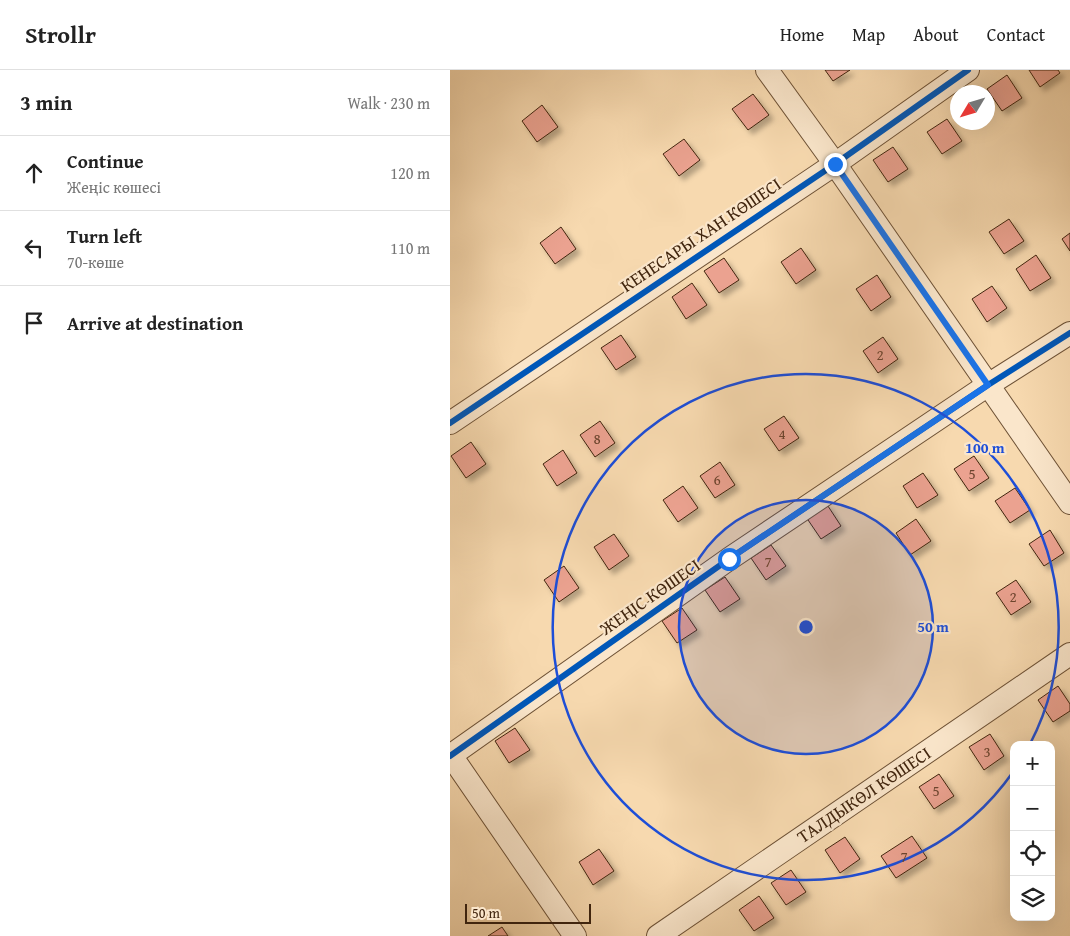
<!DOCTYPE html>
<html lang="en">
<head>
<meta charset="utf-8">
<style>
  :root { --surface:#fff; --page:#f6f6f6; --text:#222; --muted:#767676; --line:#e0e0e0 }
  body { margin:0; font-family:"Gentium Book Plus",serif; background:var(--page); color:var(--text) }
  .controls { position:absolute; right:15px; bottom:15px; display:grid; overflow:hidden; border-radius:10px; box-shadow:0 5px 20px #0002 }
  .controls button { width:45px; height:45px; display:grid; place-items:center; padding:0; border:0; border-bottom:1px solid var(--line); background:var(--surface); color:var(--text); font:25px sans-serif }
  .compass { position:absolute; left:500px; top:15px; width:45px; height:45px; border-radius:50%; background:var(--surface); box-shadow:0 5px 20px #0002; rotate:232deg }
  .scale { position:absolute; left:15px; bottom:12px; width:126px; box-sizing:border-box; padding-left:5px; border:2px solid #41250e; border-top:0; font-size:14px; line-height:18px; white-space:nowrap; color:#41250e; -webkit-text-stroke:4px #fae6cb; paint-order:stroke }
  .stop { position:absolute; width:15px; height:15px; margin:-11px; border:4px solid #1a73e8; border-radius:50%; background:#fff }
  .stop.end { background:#1a73e8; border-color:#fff; box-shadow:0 1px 5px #0008 }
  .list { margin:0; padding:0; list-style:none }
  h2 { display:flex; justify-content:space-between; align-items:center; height:65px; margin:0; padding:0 20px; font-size:21px }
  h2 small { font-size:16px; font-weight:400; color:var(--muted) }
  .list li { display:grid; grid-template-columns:32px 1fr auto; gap:15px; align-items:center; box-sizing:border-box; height:75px; padding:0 20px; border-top:1px solid var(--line) }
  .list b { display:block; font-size:19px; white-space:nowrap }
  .list p { margin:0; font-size:16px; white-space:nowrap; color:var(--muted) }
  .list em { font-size:16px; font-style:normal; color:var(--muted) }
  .icon { flex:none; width:28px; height:28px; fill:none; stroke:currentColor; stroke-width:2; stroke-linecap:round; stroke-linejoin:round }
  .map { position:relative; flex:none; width:620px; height:866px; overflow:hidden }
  header { display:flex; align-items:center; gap:30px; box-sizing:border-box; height:70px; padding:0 25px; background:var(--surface); border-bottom:1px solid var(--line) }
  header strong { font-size:24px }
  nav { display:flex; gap:28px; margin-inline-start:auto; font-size:18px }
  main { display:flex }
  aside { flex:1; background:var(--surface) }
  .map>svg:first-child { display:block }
  .building { fill:#eba290; stroke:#41250e; filter:url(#shadow) }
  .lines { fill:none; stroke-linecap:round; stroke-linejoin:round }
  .minor-casing { stroke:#6e5236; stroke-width:24 }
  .minor { stroke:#fae6cb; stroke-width:22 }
  .cycleway-casing { stroke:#fae6cb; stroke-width:9 }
  .cycleway { stroke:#0057b8; stroke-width:6 }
  .route { stroke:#1a73e8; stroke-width:6 }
  .ring { fill:none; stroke:#1d4ed8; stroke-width:2.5 }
  .labels { text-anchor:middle; stroke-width:4.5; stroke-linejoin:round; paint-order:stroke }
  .number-label { font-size:15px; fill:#6c442e }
  .street-label { font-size:18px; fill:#41250e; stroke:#fae6cb }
  .centre { fill:#1d4ed8; stroke:#fae6cb; stroke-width:2.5 }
  .ring-label { font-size:15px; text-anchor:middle; font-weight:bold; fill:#1d4ed8; stroke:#fae6cb; stroke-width:4.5; stroke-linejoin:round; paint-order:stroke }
</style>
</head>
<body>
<header>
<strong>Strollr</strong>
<nav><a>Home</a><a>Map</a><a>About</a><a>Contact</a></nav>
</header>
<main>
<aside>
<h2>3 min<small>Walk · 230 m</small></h2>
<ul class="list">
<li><svg class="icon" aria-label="ahead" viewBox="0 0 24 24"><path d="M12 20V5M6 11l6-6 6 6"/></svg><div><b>Continue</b><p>Жеңіс көшесі</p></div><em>120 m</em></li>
<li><svg class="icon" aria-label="left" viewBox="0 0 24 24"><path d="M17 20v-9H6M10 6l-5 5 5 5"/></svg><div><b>Turn left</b><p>70-көше</p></div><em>110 m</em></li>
<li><svg class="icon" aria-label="arrive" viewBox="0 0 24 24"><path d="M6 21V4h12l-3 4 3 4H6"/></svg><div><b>Arrive at destination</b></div></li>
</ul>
</aside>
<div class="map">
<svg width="620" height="866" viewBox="0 0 620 866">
  <defs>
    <filter id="shadow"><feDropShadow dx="4.5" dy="4.5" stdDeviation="2.5" flood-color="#0004"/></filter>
  </defs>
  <rect width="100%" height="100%" fill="#f7d9af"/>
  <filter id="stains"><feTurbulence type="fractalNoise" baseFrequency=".004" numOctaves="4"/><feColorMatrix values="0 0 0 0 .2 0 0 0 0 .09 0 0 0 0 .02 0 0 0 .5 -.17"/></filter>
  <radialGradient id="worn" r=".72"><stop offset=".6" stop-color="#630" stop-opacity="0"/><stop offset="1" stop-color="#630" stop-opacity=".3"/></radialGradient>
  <!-- building -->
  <g class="building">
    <path d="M375,0H400L383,11Z"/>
    <path d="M579,0H608L610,3L590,17Z"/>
    <path d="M557,5L572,28L552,41L537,19Z"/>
    <path d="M303,24L319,45L298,60L282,39Z"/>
    <path d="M92,35L108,57L87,72L72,51Z"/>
    <path d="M497,49L512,71L492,84L477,62Z"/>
    <path d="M234,69L250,90L229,106L213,84Z"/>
    <path d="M443,77L458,99L438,112L423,90Z"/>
    <path d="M559,149L574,171L554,184L539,162Z"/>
    <path d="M111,157L126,179L105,194L90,173Z"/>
    <path d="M620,163V181L612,169Z"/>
    <path d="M351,178L366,200L346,214L331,192Z"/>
    <path d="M586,185L601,208L580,221L566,199Z"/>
    <path d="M274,188L289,210L269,223L254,201Z"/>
    <path d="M427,205L441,227L421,241L406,219Z"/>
    <path d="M242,213L257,235L236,249L222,227Z"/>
    <path d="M542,216L557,238L537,252L522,229Z"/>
    <path d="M171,265L186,287L166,300L151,278Z"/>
    <path d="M433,267L448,289L428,303L413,281Z"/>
    <path d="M334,346L349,368L329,381L314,359Z"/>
    <path d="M150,351L165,373L145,387L130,365Z"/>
    <path d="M21,372L36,394L16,408L1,386Z"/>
    <path d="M113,380L127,403L107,416L93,394Z"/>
    <path d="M524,386L539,408L519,421L504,399Z"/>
    <path d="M270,392L285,415L265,428L250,406Z"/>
    <path d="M473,403L488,425L467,438L453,416Z"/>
    <path d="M233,416L248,438L228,452L213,430Z"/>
    <path d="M565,418L580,440L560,453L545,431Z"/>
    <path d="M376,433L391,456L371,469L356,447Z"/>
    <path d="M466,449L481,471L460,485L446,463Z"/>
    <path d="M600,460L614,483L594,496L579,474Z"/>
    <path d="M164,464L179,486L159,500L144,477Z"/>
    <path d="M321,475L336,496L316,510L301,488Z"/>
    <path d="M114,496L129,518L109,532L94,510Z"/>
    <path d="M275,507L290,529L270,542L255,520Z"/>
    <path d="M566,510L581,532L561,545L546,523Z"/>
    <path d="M232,538L247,560L227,573L212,551Z"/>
    <path d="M608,616L620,634V641L603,652L588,630Z"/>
    <path d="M65,658L80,680L59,693L45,671Z"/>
    <path d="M540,664L554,686L534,700L519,677Z"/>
    <path d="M489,704L504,726L484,739L469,717Z"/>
    <path d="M462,766L477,788L446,808L431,786Z"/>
    <path d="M395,767L410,789L390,803L375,780Z"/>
    <path d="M149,779L164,801L143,815L129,792Z"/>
    <path d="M341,800L356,822L336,835L321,813Z"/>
    <path d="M309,826L324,848L304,861L289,840Z"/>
    <path d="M52,857L58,866H38Z"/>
  </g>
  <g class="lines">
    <defs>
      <g id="minor">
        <path d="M317,0L385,94L620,433"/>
        <path d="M0,353L385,94L518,0"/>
        <path d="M0,684L125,866"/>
        <path d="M0,686L279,489L538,315L620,263"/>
        <path d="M208,866L620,584"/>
      </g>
    </defs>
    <!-- minor casing -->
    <use href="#minor" class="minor-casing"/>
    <!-- minor -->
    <use href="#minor" class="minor"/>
    <defs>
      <g id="cycleway">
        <path d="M0,353L385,94L518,0"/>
        <path d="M0,686L279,489L538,315L620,263"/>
      </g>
    </defs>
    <!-- cycleway casing -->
    <use href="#cycleway" class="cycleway-casing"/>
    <!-- cycleway -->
    <use href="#cycleway" class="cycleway"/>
  </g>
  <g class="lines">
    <!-- route -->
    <path class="route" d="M279,489L538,315L385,94"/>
  </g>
  <!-- distance rings -->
  <circle cx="356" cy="557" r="127" fill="#1d4ed8" fill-opacity=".12"/>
  <g class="ring">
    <circle cx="356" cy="557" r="127"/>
    <path d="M563 702A253 253 0 1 1 580 674"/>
  </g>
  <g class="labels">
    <!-- number labels -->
    <g class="number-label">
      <text x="430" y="290">2</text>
      <text x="332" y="369">4</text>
      <text x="147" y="374">8</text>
      <text x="522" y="409">5</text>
      <text x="267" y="415">6</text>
      <text x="318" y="497">7</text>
      <text x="563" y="532">2</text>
      <text x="537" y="687">3</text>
      <text x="486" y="726">5</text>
      <text x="454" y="792">7</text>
    </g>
    <!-- street labels -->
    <g class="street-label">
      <text transform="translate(251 165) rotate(-34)" y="6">КЕНЕСАРЫ ХАН КӨШЕСІ</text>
      <text transform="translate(200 527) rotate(-35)" y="6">ЖЕҢІС КӨШЕСІ</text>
      <text transform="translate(414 725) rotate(-34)" y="6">ТАЛДЫКӨЛ КӨШЕСІ</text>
    </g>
  </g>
  <circle cx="356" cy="557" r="8" class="centre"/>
  <g class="ring-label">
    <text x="535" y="383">100 m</text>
    <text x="483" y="562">50 m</text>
  </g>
  <rect width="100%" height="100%" filter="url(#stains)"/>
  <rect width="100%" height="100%" fill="url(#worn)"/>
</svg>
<div class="controls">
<button>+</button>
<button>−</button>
<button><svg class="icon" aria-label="locate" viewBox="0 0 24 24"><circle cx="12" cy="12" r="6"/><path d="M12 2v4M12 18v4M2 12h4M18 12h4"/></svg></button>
<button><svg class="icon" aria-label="layers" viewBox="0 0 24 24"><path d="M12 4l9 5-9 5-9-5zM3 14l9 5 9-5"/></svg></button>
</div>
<svg class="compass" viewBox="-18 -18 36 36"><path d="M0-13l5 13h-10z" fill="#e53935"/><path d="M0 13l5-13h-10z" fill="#767676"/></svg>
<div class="scale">50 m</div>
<div class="stop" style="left:279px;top:489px"></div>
<div class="stop end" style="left:385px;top:94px"></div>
</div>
</main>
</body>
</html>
